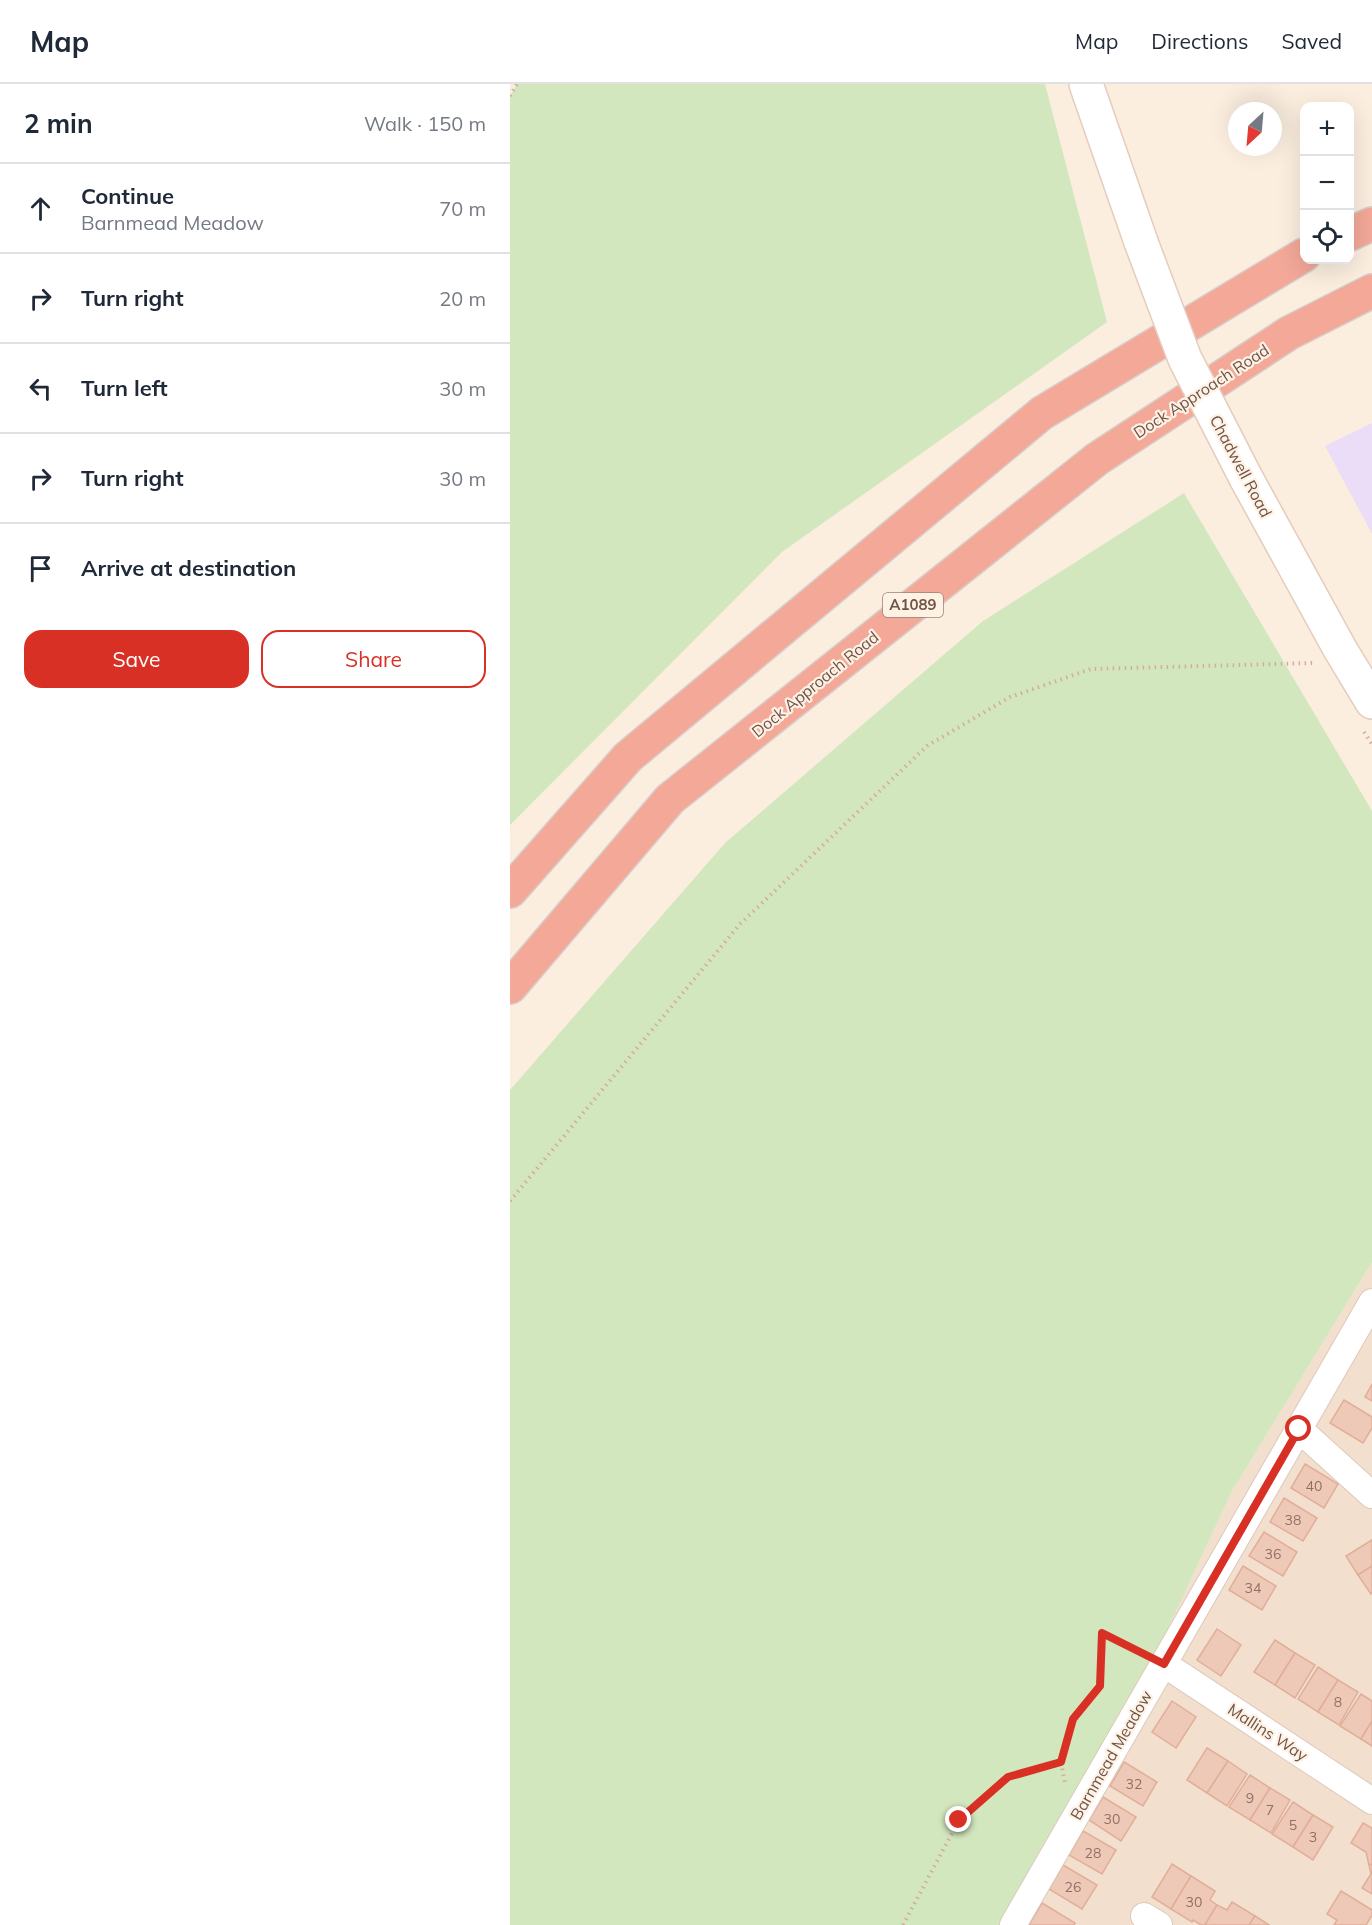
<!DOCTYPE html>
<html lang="en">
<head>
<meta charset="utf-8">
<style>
  :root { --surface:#fff; --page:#f6f6f7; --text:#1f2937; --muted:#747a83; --line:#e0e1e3; --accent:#d93025 }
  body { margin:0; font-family:Mulish,sans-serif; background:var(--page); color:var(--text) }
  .controls { position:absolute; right:18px; top:18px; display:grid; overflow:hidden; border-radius:12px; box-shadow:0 6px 24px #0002 }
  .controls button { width:54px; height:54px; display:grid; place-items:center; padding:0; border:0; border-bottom:2px solid var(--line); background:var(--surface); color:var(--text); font:30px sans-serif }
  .compass { position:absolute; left:718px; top:18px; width:54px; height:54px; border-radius:50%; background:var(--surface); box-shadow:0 6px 24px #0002; rotate:206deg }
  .stop { position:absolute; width:18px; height:18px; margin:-14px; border:4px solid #d93025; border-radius:50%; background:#fff }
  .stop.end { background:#d93025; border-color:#fff; box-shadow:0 2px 6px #0008 }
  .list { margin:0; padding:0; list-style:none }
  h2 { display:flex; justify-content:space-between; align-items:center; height:78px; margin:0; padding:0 24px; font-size:26px }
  h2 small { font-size:20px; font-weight:400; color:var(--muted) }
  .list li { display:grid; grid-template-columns:39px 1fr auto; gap:18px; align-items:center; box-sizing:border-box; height:90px; padding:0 24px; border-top:2px solid var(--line) }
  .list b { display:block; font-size:22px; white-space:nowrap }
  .list p { margin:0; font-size:20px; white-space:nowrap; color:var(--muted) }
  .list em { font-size:20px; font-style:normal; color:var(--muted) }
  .actions { display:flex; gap:12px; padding:18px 24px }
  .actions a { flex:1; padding:14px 0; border:2px solid var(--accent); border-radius:18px; text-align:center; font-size:21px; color:var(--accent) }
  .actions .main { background:var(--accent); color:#fff }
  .icon { flex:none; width:33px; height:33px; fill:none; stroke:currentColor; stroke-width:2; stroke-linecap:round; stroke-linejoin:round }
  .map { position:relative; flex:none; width:862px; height:1841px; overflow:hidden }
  header { display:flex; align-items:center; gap:36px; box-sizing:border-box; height:84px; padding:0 30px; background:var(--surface); border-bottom:2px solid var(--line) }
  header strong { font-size:28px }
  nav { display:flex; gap:33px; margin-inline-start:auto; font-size:21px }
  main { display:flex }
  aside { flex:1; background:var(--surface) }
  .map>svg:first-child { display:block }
  .residential { fill:#f2dfce }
  .education { fill:#ebddf7 }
  .green { fill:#d3e7bf }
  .building { fill:#efc9b8; stroke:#e1ae99; stroke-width:1.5 }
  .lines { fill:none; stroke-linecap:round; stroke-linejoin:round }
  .street-casing { stroke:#dec9bc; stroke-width:28 }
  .secondary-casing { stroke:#e5ccbc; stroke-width:36 }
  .highway-casing { stroke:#d7cfcc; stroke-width:36 }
  .path { stroke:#d3ad9c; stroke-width:4; stroke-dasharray:1.5 4.5; stroke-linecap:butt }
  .street { stroke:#fff; stroke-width:26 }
  .secondary { stroke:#fff; stroke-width:33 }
  .highway { stroke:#f3a898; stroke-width:33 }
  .secondary-bridge-casing { stroke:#e5ccbc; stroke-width:36; stroke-linecap:butt }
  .secondary-bridge { stroke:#fff; stroke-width:33 }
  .route { stroke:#d93025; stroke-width:8 }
  .labels { text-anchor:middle; stroke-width:4.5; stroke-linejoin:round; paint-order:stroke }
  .number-label { font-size:14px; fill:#907064 }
  .shield { fill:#fef2e5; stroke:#9b8377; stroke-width:1.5 }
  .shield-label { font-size:15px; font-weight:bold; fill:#705348 }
  .street-label { font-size:16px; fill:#705348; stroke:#fef2e5 }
</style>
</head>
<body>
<header>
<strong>Map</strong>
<nav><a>Map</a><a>Directions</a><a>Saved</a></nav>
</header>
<main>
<aside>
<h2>2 min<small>Walk · 150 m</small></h2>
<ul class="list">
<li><svg class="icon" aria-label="ahead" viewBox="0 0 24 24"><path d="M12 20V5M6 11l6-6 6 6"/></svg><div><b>Continue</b><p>Barnmead Meadow</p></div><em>70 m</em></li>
<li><svg class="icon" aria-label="right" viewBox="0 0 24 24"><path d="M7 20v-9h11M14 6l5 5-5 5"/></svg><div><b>Turn right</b></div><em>20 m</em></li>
<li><svg class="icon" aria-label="left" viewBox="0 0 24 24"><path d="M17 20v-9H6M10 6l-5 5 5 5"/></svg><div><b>Turn left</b></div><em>30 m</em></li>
<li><svg class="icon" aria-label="right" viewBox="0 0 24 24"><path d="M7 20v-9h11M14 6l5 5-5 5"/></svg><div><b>Turn right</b></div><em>30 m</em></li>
<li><svg class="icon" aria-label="arrive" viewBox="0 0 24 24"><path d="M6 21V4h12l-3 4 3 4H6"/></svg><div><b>Arrive at destination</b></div></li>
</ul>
<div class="actions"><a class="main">Save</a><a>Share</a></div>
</aside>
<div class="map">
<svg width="862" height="1841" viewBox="0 0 862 1841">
  <rect width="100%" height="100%" fill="#fbeedf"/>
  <!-- residential -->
  <path class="residential" d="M862,1178V1841H490L655,1551L722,1407Z"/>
  <!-- education -->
  <path class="education" d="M862,339V450L815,362Z"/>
  <!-- green -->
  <g class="green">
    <path d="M7,0H535L597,238L272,468L0,741V12Z"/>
    <path d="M674,409L862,727V1178L722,1407L655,1551L490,1841H0V1006L215,759L473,537Z"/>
  </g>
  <!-- building -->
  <g class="building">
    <path d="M862,1300V1317L855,1313Z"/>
    <path d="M834,1316L862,1333V1344L853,1359L820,1339Z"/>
    <path d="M795,1380L828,1400L814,1424L781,1404Z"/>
    <path d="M774,1414L807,1434L793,1457L760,1438Z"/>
    <path d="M754,1448L787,1468L773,1492L739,1472Z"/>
    <path d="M862,1456V1482L848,1491L836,1472Z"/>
    <path d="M733,1482L766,1502L752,1526L719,1506Z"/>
    <path d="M862,1482V1509L861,1510L848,1491Z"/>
    <path d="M707,1545L731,1561L711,1592L687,1576Z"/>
    <path d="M765,1556L785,1569L765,1601L744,1588Z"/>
    <path d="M785,1569L805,1581L785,1614L765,1601Z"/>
    <path d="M808,1583L828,1596L808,1628L788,1615Z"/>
    <path d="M828,1596L848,1608L829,1641L808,1628Z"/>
    <path d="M851,1610L862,1617V1637L851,1655L830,1642Z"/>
    <path d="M662,1617L686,1633L666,1664L642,1648Z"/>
    <path d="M862,1637V1662L851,1655Z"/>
    <path d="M697,1664L718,1677L697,1709L677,1696Z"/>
    <path d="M718,1677L737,1690L717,1722L697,1709Z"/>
    <path d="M614,1678L647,1698L633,1722L600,1702Z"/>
    <path d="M740,1691L760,1704L740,1736L719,1723Z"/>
    <path d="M760,1704L780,1716L761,1749L740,1736Z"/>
    <path d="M593,1713L626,1733L611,1757L579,1736Z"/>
    <path d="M783,1718L803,1731L783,1763L762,1750Z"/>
    <path d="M803,1731L823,1743L803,1776L783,1763Z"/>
    <path d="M853,1739L862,1744V1780L859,1781L856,1768L841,1759Z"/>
    <path d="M573,1747L606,1766L592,1790L559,1771Z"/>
    <path d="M662,1780L681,1792L661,1825L642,1813Z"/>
    <path d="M862,1780V1810L852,1804L861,1790L859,1781Z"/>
    <path d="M553,1781L587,1801L572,1825L539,1805Z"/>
    <path d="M681,1792L705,1807L700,1816L707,1821L695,1841H691L683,1836L682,1838L661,1825Z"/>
    <path d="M831,1807L862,1826V1831L856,1841H824L827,1836L817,1830Z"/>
    <path d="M722,1818L745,1832L739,1841H695L707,1821L717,1826Z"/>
    <path d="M532,1819L565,1839L564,1841H519Z"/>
    <path d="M745,1832L759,1841H739Z"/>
  </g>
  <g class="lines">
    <defs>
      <g id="street">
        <path d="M789,1345L862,1411"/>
        <path d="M654,1580L862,1717"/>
        <path d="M634,1832L649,1841"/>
        <path d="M503,1841L862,1218"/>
      </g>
      <g id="secondary">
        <path d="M576,0L631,158"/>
        <path d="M736,394L830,565L862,618"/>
      </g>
      <g id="highway">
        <path d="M840,150L862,140"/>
        <path d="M0,807L118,673L532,329L794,171"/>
        <path d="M0,903L160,715L587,375L779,249L862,207"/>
      </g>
    </defs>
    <!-- street casing -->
    <use href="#street" class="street-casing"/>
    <!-- secondary casing -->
    <use href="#secondary" class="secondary-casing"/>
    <!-- highway casing -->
    <use href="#highway" class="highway-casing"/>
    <!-- path -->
    <g class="path">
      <path d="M0,12L7,0"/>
      <path d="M854,648L862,660"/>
      <path d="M0,1117L230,840L417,662L500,613L581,585L803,579"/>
      <path d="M551,1678L563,1635L590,1602L592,1549L632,1569"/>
      <path d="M393,1841L449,1736L498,1693L551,1678L555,1699"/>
    </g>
    <!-- street -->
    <use href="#street" class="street"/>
    <!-- secondary -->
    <use href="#secondary" class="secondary"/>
    <!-- highway -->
    <use href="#highway" class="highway"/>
    <defs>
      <path id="secondary-bridge" d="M631,158L675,275L736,394"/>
    </defs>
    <!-- secondary-bridge casing -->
    <use href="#secondary-bridge" class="secondary-bridge-casing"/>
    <!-- secondary-bridge -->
    <use href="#secondary-bridge" class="secondary-bridge"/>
  </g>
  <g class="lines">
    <!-- route -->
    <path class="route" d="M449,1736L498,1693L551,1678L563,1635L590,1602L592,1549L654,1580L789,1345"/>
  </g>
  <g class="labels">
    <!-- number labels -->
    <g class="number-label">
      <text x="804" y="1407">40</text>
      <text x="783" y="1441">38</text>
      <text x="763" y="1475">36</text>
      <text x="743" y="1509">34</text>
      <text x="828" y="1623">8</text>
      <text x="624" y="1705">32</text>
      <text x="740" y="1719">9</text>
      <text x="760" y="1731">7</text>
      <text x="602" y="1740">30</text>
      <text x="783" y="1746">5</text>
      <text x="803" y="1758">3</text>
      <text x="583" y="1774">28</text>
      <text x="563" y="1808">26</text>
      <text x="684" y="1823">30</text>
    </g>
    <!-- shield labels -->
    <rect class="shield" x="373" y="509" width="60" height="24" rx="4.5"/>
    <g class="shield-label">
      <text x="403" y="526">A1089</text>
    </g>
    <!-- street labels -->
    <g class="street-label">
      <text transform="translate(691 307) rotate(-33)" y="6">Dock Approach Road</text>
      <text transform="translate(731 382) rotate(62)" y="6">Chadwell Road</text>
      <text transform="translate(305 600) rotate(-39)" y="6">Dock Approach Road</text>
      <text transform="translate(758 1648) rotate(33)" y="6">Mallins Way</text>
      <text transform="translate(601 1671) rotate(-60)" y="6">Barnmead Meadow</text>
    </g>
  </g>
</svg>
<div class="controls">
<button>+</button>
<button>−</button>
<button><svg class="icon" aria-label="locate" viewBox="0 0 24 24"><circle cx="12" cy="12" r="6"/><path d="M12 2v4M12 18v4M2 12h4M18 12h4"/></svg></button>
</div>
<svg class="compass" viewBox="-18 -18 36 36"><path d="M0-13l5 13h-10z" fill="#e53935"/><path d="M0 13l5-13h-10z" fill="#747a83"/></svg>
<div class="stop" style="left:789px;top:1345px"></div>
<div class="stop end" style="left:449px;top:1736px"></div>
</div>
</main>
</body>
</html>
